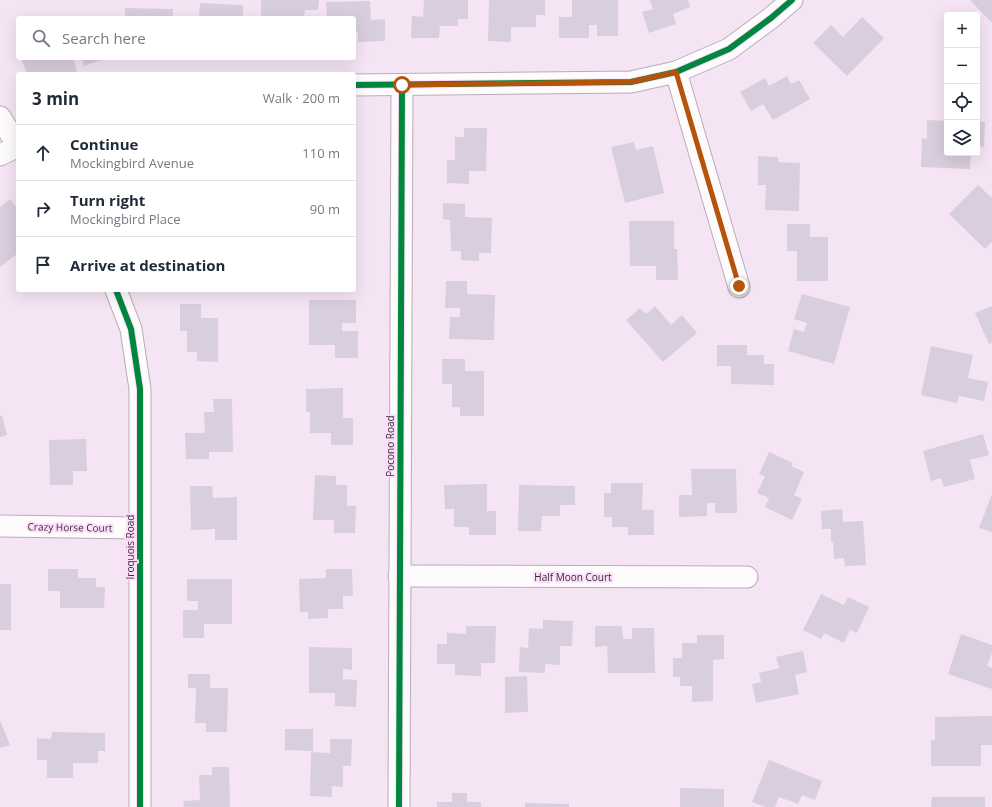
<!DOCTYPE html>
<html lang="en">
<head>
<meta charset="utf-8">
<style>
  :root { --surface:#fff; --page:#f6f6f7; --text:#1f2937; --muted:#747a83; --line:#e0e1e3 }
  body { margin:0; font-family:"Open Sans",sans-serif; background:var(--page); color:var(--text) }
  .controls { position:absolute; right:12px; top:12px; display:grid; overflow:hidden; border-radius:4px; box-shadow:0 4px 16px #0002 }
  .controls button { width:36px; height:36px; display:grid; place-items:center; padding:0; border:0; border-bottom:1px solid var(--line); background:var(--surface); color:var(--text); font:20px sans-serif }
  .stop { position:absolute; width:12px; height:12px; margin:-9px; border:3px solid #b45309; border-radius:50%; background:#fff }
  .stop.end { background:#b45309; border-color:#fff; box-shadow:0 1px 4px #0008 }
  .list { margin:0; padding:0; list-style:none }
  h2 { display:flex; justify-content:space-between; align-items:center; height:52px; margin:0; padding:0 16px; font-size:17px }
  h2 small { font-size:13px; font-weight:400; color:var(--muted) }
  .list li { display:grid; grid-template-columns:26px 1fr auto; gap:12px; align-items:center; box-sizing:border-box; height:56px; padding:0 16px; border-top:1px solid var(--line) }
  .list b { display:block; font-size:15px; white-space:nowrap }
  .list p { margin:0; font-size:13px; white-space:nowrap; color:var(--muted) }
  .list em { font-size:13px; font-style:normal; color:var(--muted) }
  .icon { flex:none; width:22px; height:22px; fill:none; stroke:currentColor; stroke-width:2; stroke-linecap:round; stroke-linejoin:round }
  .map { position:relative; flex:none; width:992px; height:807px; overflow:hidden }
  .search { position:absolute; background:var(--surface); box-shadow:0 4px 16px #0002; left:16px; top:16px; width:340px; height:44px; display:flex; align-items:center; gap:10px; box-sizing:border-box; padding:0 14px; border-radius:4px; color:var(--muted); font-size:15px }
  .panel { position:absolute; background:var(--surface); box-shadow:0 4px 16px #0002; left:16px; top:72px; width:340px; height:220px; border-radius:4px }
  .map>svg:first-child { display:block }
  .building { fill:#d9cedd }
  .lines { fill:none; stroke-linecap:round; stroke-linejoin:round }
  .minor-casing { stroke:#baacb9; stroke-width:23 }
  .minor { stroke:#fefbfd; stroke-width:21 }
  .cycleway-casing { stroke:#fcdefa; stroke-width:8 }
  .cycleway { stroke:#00873e; stroke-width:6 }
  .route { stroke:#b45309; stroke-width:5 }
  .labels { text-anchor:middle; stroke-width:4; stroke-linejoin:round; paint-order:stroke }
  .street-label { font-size:10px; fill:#3a2c3a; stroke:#fcdefa }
</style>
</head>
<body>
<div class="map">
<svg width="992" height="807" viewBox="0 0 992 807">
  <rect width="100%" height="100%" fill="#f5e5f4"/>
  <!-- building -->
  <g class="building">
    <path d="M261,0H319L318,10H305L304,18H261Z"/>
    <path d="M424,0H468V19H458V26H440L439,38H411L412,16L423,17Z"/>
    <path d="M489,0H545V15H536V27H511V42L488,41Z"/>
    <path d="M572,0H618V36H597V25H589V38H559V17H572Z"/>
    <path d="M650,0H688L690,7L673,14L676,24L649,33L642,12L653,9Z"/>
    <path d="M970,0H992V23Z"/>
    <path d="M370,1L371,20L385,19V41L358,42V32H354V18H327L326,2Z"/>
    <path d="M200,3L243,5V18H188V16H199Z"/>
    <path d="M125,8L173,9V18H125Z"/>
    <path d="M862,17L884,38L847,76L813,43L831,25L843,37Z"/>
    <path d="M21,58H73L77,71L70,74H27Z"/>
    <path d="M82,58H104V59L84,66Z"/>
    <path d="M787,76L791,84L799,80L810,99L773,120L763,104L751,111L740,92L765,78L769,86Z"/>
    <path d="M927,120L947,121V153H971L970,169L921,167L922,138L927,139Z"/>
    <path d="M977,122H985L984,147L977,146Z"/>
    <path d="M464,128H487L486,171H469V184L447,183V160H455V137H464Z"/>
    <path d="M634,142L636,150L653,146L664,193L625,203L611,147Z"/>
    <rect x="354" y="152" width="2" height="27"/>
    <path d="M758,156L778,157V162L800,163L799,211L765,210L766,185H758Z"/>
    <path d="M978,185L992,198V242L985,249L949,214Z"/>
    <path d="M10,199L18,209V253L0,267V228L1,227L0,226V207Z"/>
    <path d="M443,203L465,204V217L492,218L491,253H479V261L461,260V251H451L450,220L443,219Z"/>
    <path d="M629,221H674V249H677L678,280H656V266H630Z"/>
    <path d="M787,224H810V237H828V281H797V251H787Z"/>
    <path d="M446,281H467V294L495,295L494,340L449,339L450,317H460V308H445Z"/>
    <path d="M802,294L850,307L834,364L788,351L794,329L804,332L807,323L794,319Z"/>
    <path d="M309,300H356V323H342V331H358V358H335V345H309Z"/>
    <path d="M180,304H201V318H218V362L197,361V352H187V331H180Z"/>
    <path d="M655,306L671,325L682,315L697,333L663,362L626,320L640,308L646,314Z"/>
    <path d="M992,306V343L989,344L975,313Z"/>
    <path d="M717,345H747V355H764V364H774V385L731,384V366H717Z"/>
    <path d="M931,346L973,355L968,378L988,382L984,401L959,396L957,403L921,395Z"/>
    <path d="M442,359H465V371H484V416H460V407H452V384H442Z"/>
    <path d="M343,388V418H353V445H331V433H310V412H306V389Z"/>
    <path d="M213,399H232L233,452H209V459H186L185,433H205L204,412H214Z"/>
    <path d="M2,415L7,435L0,437V416Z"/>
    <path d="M983,434L989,455L970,460L975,479L944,487L941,478L931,481L923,451Z"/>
    <path d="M86,439L87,471H73V485H50L49,440Z"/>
    <path d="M769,452L793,463L791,466L804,472L794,495L802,499L792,520L765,507L769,498L757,493L765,476L759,474Z"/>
    <path d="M691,469H736L737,513H715V503H707V516L679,517V495H692Z"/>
    <path d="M315,475L336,476V485H347V506H356L355,533H334V520H313Z"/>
    <path d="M611,483H643L642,510H654V535H628V527H612V517H604V493H611Z"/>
    <path d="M487,484V511H496V535H469V527H454V509H445L444,485Z"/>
    <path d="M519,485L575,486V505H560V516H542L541,531H518Z"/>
    <path d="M190,486H212L213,498L237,497V540H215V529L191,530Z"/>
    <path d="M992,494V532L979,528Z"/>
    <path d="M842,509L843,522L863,521L866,565L845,566L844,558L834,559L833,542H831V529H822L821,511Z"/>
    <path d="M48,569H78V578H96V587H105L104,608H60V591H48Z"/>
    <path d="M326,569H352L353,596H343V609H328V618L308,619V612H300L299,579L326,578Z"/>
    <path d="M187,579H232V624H204V638H183V610H198V601H187Z"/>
    <rect x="0" y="584" width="11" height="46"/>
    <path d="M821,594L844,605L848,597L869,607L857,633L850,630L844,643L824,633L821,639L803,630Z"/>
    <path d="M543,620L573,621L572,646H560V665L545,664V673L519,672L520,647L528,648L529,628L543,629Z"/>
    <path d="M466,626H496L495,663H481V676L455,675V664H437V644H447V633L466,634Z"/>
    <path d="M595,626H622L623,639H632V628H654L655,673H608L607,646L595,647Z"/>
    <path d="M961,634L992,645V653L987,666L992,668V689L948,674Z"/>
    <path d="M697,635H724V659L713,660V701L692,702V686H680V677H673V658H682V643H697Z"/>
    <path d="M309,647L352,648V670L343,669V679L357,680L356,707L335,706V693H309Z"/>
    <path d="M803,651L807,672L795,675L799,694L756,703L752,684L761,682L759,673L779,668L776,657Z"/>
    <path d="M188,674H210V688H228L227,732H206V723H195L196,688H188Z"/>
    <path d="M527,676L528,712L505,713V677Z"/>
    <path d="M992,716V745H981V766H931V740H935V717Z"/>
    <path d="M0,720L10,745L0,748Z"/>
    <path d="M285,729H313V751L285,750Z"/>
    <path d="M52,732L105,733V751H98V763H73V778H47V760H37V738L51,739Z"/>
    <path d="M330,739H352L351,766H343V787L332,786V797L310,796L311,752L330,753Z"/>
    <path d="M769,760L822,781L815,800L802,795L798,804L779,797L775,807H765L752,802Z"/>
    <path d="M212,767H229L230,807H184L183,801L200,800L199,775H212Z"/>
    <path d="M680,788L724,789V807H680Z"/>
    <path d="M452,793H467V802H481V807H437V802H452Z"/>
    <path d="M932,797H985V807H931Z"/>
    <path d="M525,803L569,804V807H525Z"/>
  </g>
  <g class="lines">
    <defs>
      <g id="minor">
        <path d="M676,72L739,287"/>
        <path d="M354,85L631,82L676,72L729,49L771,18L792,0"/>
        <path d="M0,117L18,146"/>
        <path d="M0,155L18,146"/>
        <path d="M116,290L131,329L140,389V807"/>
        <path d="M0,526L140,528"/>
        <path d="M399,576L747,577"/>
        <path d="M399,807L402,85"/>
      </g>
    </defs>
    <!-- minor casing -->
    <use href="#minor" class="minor-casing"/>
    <!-- minor -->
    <use href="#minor" class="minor"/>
    <defs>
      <g id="cycleway">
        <path d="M354,85L631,82L676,72L729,49L771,18L792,0"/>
        <path d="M116,290L131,329L140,389V807"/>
        <path d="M399,807L402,85"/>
      </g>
    </defs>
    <!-- cycleway casing -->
    <use href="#cycleway" class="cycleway-casing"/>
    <!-- cycleway -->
    <use href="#cycleway" class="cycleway"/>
  </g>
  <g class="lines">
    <!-- route -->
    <path class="route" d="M402,85L631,82L676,72L739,286"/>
  </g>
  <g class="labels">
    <!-- street labels -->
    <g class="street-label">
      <text transform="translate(390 446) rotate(-90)" y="4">Pocono Road</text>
      <text transform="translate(70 527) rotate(1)" y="4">Crazy Horse Court</text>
      <text transform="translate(130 547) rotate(-90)" y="4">Iroquois Road</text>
      <text x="573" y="581">Half Moon Court</text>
    </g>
  </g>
</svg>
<div class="controls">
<button>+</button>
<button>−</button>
<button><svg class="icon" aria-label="locate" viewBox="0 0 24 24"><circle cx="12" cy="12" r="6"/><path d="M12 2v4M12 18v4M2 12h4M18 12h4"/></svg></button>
<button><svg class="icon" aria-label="layers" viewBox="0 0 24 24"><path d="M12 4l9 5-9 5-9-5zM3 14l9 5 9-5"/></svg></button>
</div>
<div class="stop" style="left:402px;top:85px"></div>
<div class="stop end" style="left:739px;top:286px"></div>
<div class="search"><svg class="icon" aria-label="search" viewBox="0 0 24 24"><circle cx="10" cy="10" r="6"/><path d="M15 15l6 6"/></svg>Search here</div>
<section class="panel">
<h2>3 min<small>Walk · 200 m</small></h2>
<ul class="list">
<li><svg class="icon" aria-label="ahead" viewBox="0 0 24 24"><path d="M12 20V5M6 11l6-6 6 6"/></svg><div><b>Continue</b><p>Mockingbird Avenue</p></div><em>110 m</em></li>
<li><svg class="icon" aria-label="right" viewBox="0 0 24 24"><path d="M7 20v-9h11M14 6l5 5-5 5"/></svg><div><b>Turn right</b><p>Mockingbird Place</p></div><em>90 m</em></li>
<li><svg class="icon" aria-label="arrive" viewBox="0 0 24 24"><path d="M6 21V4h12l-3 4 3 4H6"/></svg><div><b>Arrive at destination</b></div></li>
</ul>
</section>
</div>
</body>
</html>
